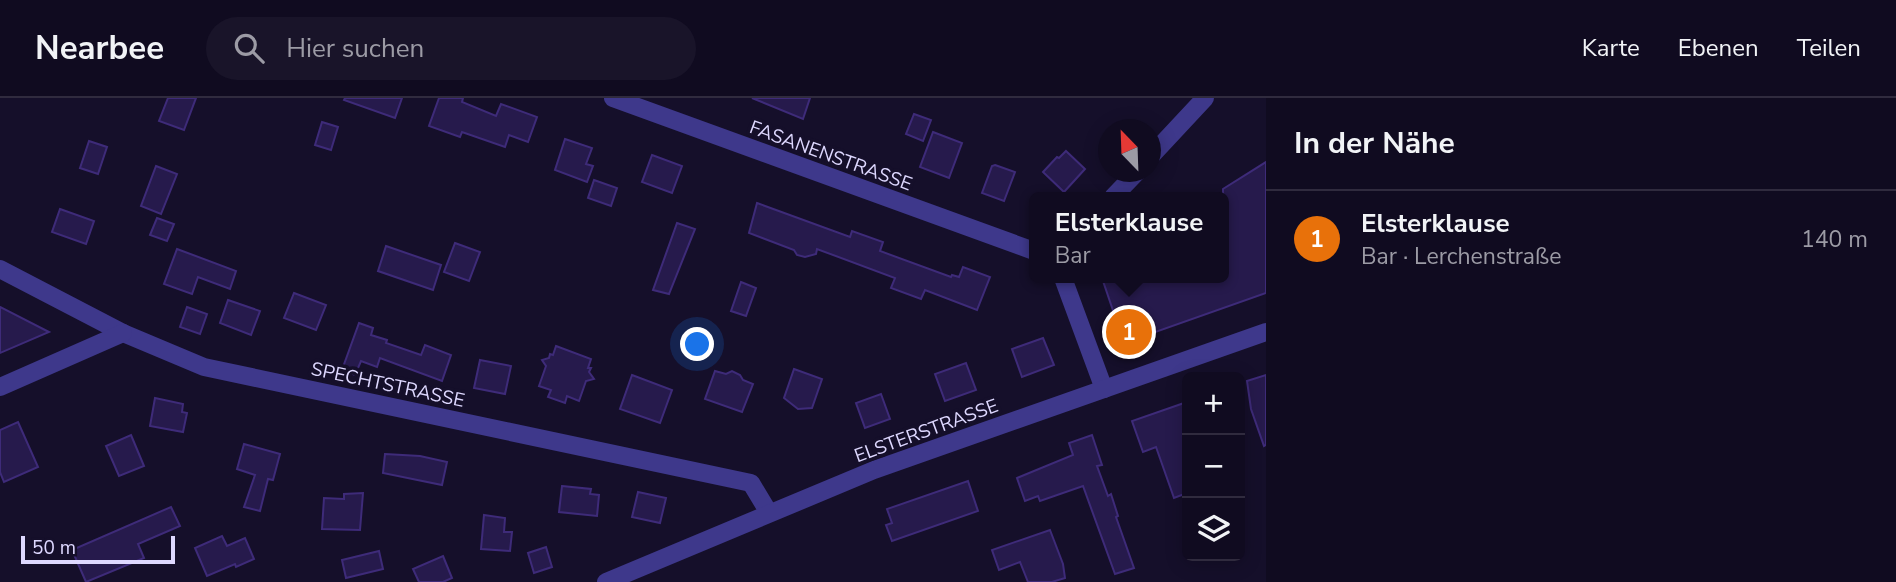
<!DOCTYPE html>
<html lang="de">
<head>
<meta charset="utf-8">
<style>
  :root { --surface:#100b20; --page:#191429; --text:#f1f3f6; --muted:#9c9ba5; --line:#302b3e; --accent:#04dcff }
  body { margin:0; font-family:"Nunito Sans",sans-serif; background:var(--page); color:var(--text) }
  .controls { position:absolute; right:21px; bottom:21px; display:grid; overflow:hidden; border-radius:10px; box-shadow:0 4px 18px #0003 }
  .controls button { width:63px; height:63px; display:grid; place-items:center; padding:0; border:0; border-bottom:2px solid var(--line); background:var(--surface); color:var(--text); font:35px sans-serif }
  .compass { position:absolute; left:1098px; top:21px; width:63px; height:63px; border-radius:50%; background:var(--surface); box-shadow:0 4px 18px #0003; rotate:337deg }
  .scale { position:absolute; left:21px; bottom:18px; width:154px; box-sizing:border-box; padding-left:7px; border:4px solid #ded8ff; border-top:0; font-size:19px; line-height:24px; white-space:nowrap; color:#ded8ff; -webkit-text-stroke:5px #150f2a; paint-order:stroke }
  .you { position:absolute; left:698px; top:247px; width:24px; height:24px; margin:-18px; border:5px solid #fff; border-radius:50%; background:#1a73e8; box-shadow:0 0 0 10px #1a73e833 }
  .badge { display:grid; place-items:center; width:46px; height:46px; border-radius:50%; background:var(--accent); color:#fff; font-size:23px; font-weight:700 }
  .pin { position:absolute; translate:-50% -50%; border:4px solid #fff; box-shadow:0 2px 7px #0006 }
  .popup { position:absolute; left:1029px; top:94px; width:200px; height:91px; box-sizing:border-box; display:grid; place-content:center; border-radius:10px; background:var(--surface); filter:drop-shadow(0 2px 5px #0005); font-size:23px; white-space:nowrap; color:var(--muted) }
  .popup b { font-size:26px; color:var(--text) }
  .popup::after { content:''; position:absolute; left:50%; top:100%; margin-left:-14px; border:14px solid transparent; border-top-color:var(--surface) }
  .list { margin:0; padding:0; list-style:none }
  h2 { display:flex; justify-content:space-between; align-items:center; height:91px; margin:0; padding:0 28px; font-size:30px }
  h2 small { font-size:23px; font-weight:400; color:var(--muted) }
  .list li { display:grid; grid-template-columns:46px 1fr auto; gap:21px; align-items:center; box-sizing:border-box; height:98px; padding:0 28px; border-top:2px solid var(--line) }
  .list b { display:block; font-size:26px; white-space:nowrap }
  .list p { margin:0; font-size:23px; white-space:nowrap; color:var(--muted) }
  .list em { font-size:23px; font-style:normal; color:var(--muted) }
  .icon { flex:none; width:38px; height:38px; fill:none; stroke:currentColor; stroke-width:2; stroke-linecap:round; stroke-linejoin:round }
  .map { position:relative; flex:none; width:1266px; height:484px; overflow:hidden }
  header { display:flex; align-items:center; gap:42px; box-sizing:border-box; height:98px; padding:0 35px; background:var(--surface); border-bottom:2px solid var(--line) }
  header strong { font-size:33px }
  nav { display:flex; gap:38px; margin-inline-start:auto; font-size:24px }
  .search { width:490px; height:63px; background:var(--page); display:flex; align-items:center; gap:18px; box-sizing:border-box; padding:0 24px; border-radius:38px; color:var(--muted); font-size:26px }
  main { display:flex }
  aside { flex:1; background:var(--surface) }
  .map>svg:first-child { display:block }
  .building { fill:#261a4c; stroke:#3e2b79; stroke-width:2 }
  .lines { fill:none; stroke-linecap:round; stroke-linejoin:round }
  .minor { stroke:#3e388b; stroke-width:18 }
  .labels { text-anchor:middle; stroke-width:7; stroke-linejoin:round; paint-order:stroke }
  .street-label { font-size:19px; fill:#ded8ff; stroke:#150f2a }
</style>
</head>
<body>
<header>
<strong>Nearbee</strong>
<div class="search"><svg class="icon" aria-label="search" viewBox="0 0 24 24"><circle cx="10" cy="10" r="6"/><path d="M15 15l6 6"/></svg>Hier suchen</div>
<nav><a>Karte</a><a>Ebenen</a><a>Teilen</a></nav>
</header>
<main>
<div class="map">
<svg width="1266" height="484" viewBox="0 0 1266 484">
  <rect width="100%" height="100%" fill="#150f2a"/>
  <!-- building -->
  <g class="building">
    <path d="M168,0H196L184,32L159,23Z"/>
    <path d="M345,0H402L395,20L344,2Z"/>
    <path d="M439,0H463L462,4L496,18L501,6L537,19L528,44L509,37L505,49L462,34L460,39L429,28Z"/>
    <path d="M752,0H810L803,21Z"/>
    <path d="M914,16L931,22L923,43L906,36Z"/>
    <path d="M322,24L338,29L331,52L315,47Z"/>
    <path d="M933,34L962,45L949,80L920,69Z"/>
    <path d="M565,41L592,50L586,66L593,68L587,84L555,72Z"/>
    <path d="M89,43L107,49L98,76L80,70Z"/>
    <path d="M1066,53L1085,71L1064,94L1043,74L1057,59L1059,60Z"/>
    <path d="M652,57L682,68L672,95L642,84Z"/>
    <path d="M1266,64V195L1130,243L1122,239L1102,180H1132L1134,184L1148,180H1223V91Z"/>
    <path d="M995,67L1015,74L1004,103L982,95L992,68Z"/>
    <path d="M156,68L177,76L161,116L141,108Z"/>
    <path d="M594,82L617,90L611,108L588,100Z"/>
    <path d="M757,105L850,139L852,133L883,144L880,153L951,179L952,177L959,179L963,169L990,179L977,212L925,192L921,201L891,190L895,180L817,151L816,156L805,159L797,157L794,152L749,135Z"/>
    <path d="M60,111L94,123L86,146L52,134Z"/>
    <path d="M157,120L174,126L167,143L150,137Z"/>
    <path d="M677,125L695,131L669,196L653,192Z"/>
    <path d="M455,145L480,154L469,183L444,174Z"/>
    <path d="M386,148L441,167L433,192L378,173Z"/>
    <path d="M177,151L236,173L230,191L198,179L192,196L164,186Z"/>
    <path d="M741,184L756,190L746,218L731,213Z"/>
    <path d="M294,195L326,207L316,232L284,220Z"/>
    <path d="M228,202L260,213L251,237L220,225Z"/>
    <path d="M0,209L49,234L0,255Z"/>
    <path d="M187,209L207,216L200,236L180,229Z"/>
    <path d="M359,225L373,230L371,237L387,242L386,245L421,257L425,247L451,257L442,283L380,260L377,269L361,263L355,277L342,272Z"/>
    <path d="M1043,240L1054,267L1022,279L1012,251Z"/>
    <path d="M556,248L591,261L588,270H591L589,274L594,281L586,283L579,303L567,298L565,305L548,299L551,292L539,288L546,268L542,262L549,260L550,256L553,257Z"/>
    <path d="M480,262L511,268L505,296L474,290Z"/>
    <path d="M966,265L976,292L945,303L935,276Z"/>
    <path d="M794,271L822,281L812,310L798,311L784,300Z"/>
    <path d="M715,273L726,276L732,273L740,277L743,282L753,286L742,314L705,301Z"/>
    <path d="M632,277L672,292L660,325L620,311Z"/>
    <path d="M1266,277V347L1264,348L1251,311L1247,283Z"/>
    <path d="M881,296L890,321L865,330L856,305Z"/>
    <path d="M155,300L183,306L182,314L187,315L183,334L150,328Z"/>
    <path d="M1187,304V395L1174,400L1156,349L1143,354L1132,323Z"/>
    <path d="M18,324L38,369L4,384L0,374V332Z"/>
    <path d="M131,337L144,368L119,378L106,348Z"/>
    <path d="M1092,337L1102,367L1097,368L1108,398L1111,396L1118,418L1116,419L1134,470L1115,476L1083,388L1040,403L1038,398L1025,403L1017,380L1073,357L1069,345Z"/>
    <path d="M244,346L280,356L273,382L268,381L260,413L244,409L255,377L237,371Z"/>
    <path d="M385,356L420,358L447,364L442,387L383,375Z"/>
    <path d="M968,383L978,413L892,443L886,427L892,425L887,411Z"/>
    <path d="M562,388L591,391L590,396L599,397L597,418L559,414Z"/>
    <path d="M638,394L666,400L660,425L632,419Z"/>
    <path d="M363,395L360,432L322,431L324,400L344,401V396Z"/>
    <path d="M171,409L180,428L138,446L144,460L86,484L72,452Z"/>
    <path d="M484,417L505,420L504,434H512L510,453L481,451Z"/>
    <path d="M1050,432L1063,466L1065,480L1052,484H1028L1020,464L999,472L992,452Z"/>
    <path d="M222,438L227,448L245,440L254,461L236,469L235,466L207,478L195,450Z"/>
    <path d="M546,449L552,469L534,475L528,455Z"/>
    <path d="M379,453L383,471L346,480L342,462Z"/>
    <path d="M443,458L452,480L443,484H419L413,471Z"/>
  </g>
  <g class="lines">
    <!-- minor -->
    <g class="minor">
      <path d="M613,0L1034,153"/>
      <path d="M1150,59L1205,0"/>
      <path d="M1113,99L1137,74"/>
      <path d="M0,171L123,235L204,269L751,385L769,415"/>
      <path d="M1063,180L1104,291"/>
      <path d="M0,289L123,235"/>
      <path d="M606,484L874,372L1266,234"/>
    </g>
  </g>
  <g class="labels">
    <!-- street labels -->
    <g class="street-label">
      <text transform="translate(831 57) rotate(20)" y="7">FASANENSTRASSE</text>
      <text transform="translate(388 286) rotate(12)" y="7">SPECHTSTRASSE</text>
      <text transform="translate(926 332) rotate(-20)" y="7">ELSTERSTRASSE</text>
    </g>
  </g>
</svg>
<div class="controls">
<button>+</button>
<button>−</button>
<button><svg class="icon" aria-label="layers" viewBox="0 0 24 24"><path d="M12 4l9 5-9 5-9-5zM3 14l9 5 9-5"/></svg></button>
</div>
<svg class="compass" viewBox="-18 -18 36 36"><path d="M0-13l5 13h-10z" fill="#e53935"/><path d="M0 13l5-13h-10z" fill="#9c9ba5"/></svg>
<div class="scale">50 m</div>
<div class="you"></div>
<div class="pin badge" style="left:1129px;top:234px;background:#e8710a">1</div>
<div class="popup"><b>Elsterklause</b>Bar</div>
</div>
<aside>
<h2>In der Nähe<small></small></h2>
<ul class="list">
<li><span class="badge" style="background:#e8710a">1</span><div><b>Elsterklause</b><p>Bar · Lerchenstraße</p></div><em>140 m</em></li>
</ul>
</aside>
</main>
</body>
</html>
